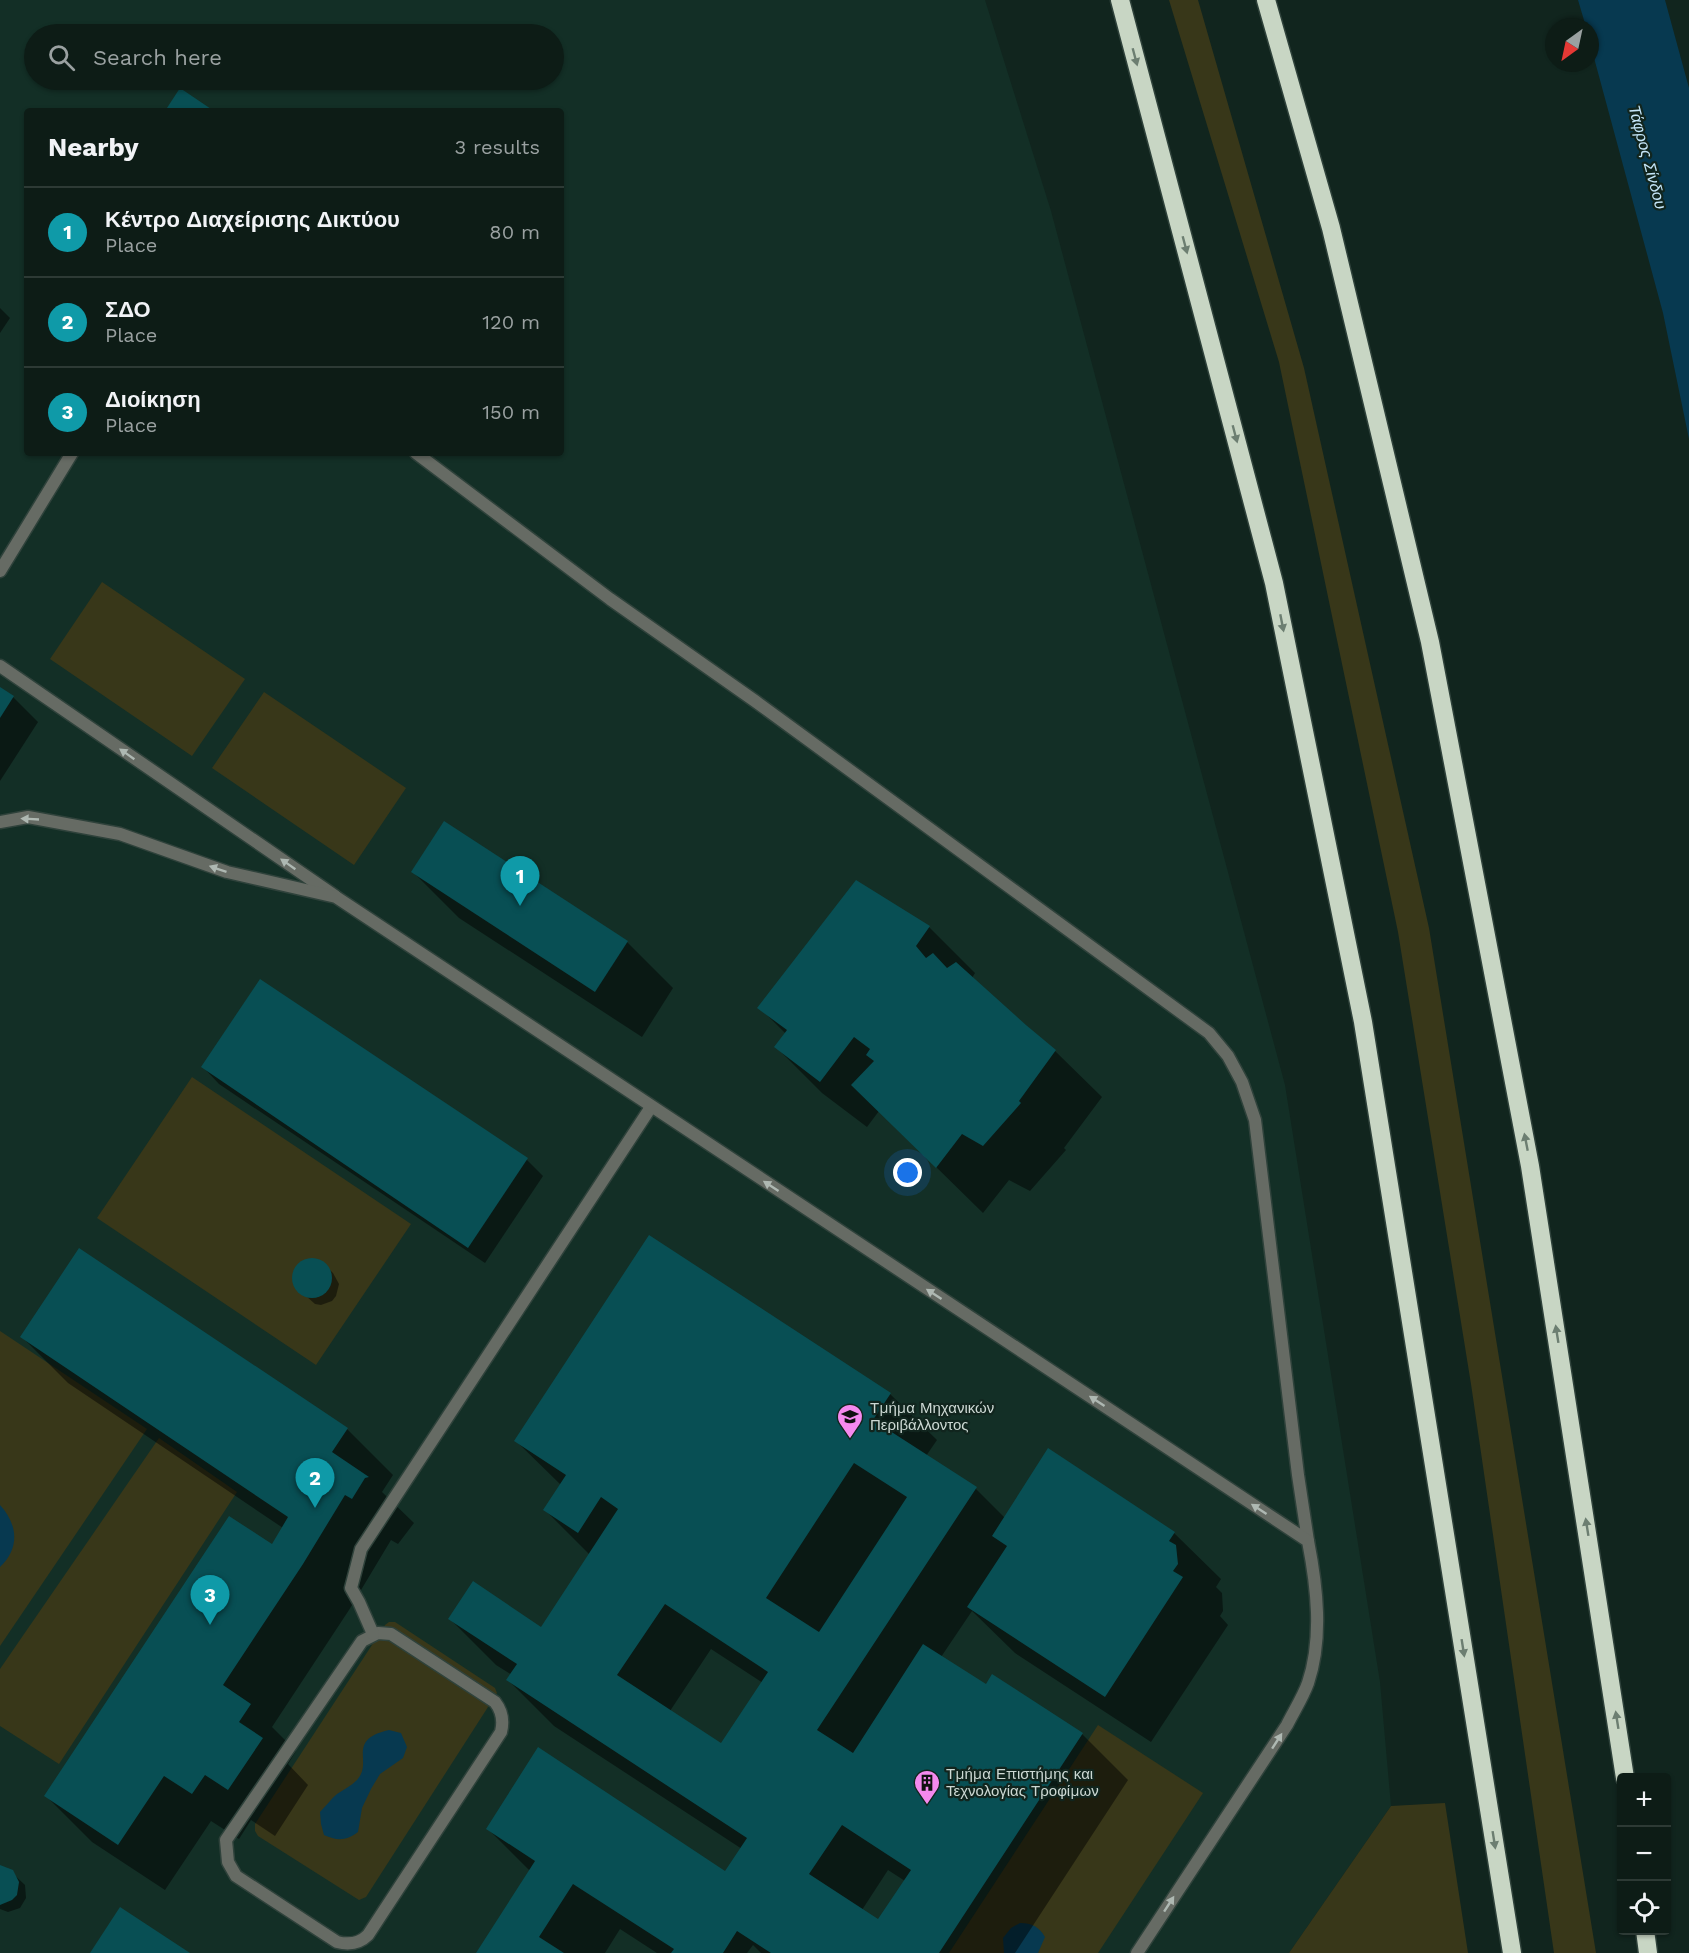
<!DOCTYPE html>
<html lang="en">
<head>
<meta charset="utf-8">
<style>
  :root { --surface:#0d1c16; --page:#1b2923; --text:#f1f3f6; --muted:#9aa1a1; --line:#2d3a35; --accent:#d93025 }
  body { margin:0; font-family:"Work Sans",sans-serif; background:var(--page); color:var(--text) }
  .controls { position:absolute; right:18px; bottom:18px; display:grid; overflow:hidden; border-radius:6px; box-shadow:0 2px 4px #0004 }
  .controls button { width:54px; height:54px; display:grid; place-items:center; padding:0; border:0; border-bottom:2px solid var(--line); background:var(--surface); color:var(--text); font:30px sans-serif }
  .compass { position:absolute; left:1545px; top:18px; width:54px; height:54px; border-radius:50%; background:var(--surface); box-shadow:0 2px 4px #0004; rotate:213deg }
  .you { position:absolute; left:908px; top:1173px; width:21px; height:21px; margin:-15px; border:4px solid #fff; border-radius:50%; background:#1a73e8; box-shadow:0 0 0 9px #1a73e833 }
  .badge { display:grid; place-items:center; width:39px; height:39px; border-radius:50%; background:var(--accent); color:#fff; font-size:20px; font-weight:700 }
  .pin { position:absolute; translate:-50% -50px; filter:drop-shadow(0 2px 3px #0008) }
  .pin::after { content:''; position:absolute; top:32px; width:21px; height:18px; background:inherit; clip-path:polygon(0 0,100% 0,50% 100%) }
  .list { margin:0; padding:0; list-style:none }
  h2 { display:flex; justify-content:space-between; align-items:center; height:78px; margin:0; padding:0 24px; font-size:26px }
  h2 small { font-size:20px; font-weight:400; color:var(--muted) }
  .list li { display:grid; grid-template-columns:39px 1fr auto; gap:18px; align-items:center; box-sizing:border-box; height:90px; padding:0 24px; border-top:2px solid var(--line) }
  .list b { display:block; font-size:22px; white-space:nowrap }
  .list p { margin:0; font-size:20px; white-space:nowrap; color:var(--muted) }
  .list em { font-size:20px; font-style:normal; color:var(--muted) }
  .icon { flex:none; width:33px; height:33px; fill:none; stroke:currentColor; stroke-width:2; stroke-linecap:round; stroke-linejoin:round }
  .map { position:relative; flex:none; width:1689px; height:1953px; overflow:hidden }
  .search { position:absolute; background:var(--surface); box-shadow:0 2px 4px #0004; left:24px; top:24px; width:540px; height:66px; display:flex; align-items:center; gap:15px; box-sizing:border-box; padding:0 21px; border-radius:33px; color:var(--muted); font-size:22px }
  .panel { position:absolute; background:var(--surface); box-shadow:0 2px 4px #0004; left:24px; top:108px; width:540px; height:348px; border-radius:6px }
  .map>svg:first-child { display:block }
  .built { fill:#132f26; fill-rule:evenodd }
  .green { fill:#383719 }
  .water { fill:#073950 }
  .shadow { fill:#0007; fill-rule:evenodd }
  .building { fill:#084f54; fill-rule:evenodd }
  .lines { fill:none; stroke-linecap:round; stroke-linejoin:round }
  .lane-casing { stroke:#2f423b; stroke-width:15 }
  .street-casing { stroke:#2f423b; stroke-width:15 }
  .highway-casing { stroke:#2f423b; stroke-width:21 }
  .lane { stroke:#666b64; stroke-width:12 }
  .street { stroke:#666b64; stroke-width:12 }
  .highway { stroke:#c8d6c4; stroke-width:18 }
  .oneway { fill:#6c7e71 }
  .oneway2 { fill:#aeb8b2 }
  .labels { text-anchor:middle; stroke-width:4.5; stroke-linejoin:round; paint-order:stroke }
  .poi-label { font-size:15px; fill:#cdd9d4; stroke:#11251e; text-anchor:start }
  .water-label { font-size:16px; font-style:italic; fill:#c5e6f9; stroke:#11251e }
</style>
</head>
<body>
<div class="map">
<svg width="1689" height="1953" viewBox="0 0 1689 1953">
  <rect width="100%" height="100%" fill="#11251e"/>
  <!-- built -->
  <path class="built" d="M0,0H985L1051,211L1285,1085L1380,1682L1391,1806L1289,1953H0ZM34,34H554V80H34ZM27,111H561V453H27Z"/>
  <!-- green -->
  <g class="green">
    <path d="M1169,0H1198L1304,368L1429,928L1596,1953H1554L1471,1384L1398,932L1279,362Z"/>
    <path d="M102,582L245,679L192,756L50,659Z"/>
    <path d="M264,692L406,788L354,865L212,768Z"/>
    <path d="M192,1077L411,1224L316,1365L97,1218Z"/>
    <path d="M0,1331L147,1429L0,1646Z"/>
    <path d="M159,1438L237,1492L59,1764L0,1726V1669Z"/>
    <path d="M389,1622H395L495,1688L497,1693L366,1897L359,1900L258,1836L255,1831V1824L385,1625Z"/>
    <path d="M1098,1725L1203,1793L1098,1953H949Z"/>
    <path d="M1445,1803L1468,1953H1289L1391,1806Z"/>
  </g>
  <!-- water -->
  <g class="water">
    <path d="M1578,0H1665L1689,88V439L1663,313L1590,43V27H1586Z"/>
    <path d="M0,1505C18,1525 20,1548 0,1567Z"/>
    <path d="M389,1730L401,1733L407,1747L403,1758L380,1774L371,1789L362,1808L358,1832C346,1841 337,1841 324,1835L321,1824L320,1812C326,1806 331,1799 337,1794C343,1790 351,1786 357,1780C374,1762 345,1740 389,1730Z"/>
    <path d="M1020,1923C1032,1923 1039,1927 1045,1937L1038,1953H1004L1003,1938L1011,1928Z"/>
  </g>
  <!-- shadow -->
  <g class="shadow">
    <path d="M0,308L10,318L0,333Z"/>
    <path d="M0,688L13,697L38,722L0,781Z"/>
    <path d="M413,872L627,942L673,988L642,1037L459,918Z"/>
    <path d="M929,927L975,973L972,978L1055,1051L1102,1097L1064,1148L1066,1150L1030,1191L1009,1180L983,1213L879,1111L867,1127L822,1093L776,1047L786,1034L759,1007Z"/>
    <path d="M203,1067L527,1160L543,1176L485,1263L219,1084Z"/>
    <path d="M649,1237L890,1394L937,1440L926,1456L976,1489L1005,1518L1174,1533L1221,1579L1216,1587L1222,1593L1223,1611L1220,1616L1228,1625L1151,1742L1015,1653L972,1611L941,1657L986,1686L1082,1734L1128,1780L1015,1953H761L753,1945L747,1953H657L620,1929L605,1953H478L530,1871L488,1829L725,1873L742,1849L554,1726L508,1680L512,1675L496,1665L450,1619L542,1629L590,1555L545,1510L561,1485L516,1441ZM711,1649L763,1683L721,1745L670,1711ZM888,1870L905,1881L879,1921L862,1910Z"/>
    <path d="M313,1260L324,1264L333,1273L339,1284L336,1296L332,1301L321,1305L315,1304L297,1288L294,1277L298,1266L302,1262Z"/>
    <path d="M22,1337L347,1429L393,1475L382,1492L414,1523L398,1544L391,1540L349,1610L272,1727L296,1751L288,1764L308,1785L275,1836L251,1820L239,1839L211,1821L165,1890L92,1842L46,1796L272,1546L283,1528L68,1383Z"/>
    <path d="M0,1867L7,1868L25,1885L26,1898L20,1908L8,1912L0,1909Z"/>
  </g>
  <!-- building -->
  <g class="building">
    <path d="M180,88L214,111H165Z"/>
    <path d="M0,687L14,696L0,718Z"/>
    <path d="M444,821L628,941L595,992L411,872Z"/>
    <path d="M856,880L930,926L916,946L926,958L933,953L947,968L956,962L1026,1025L1056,1050L1019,1101L1021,1103L983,1146L962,1134L936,1168L851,1085L874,1061L866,1055L870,1049L854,1037L820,1082L774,1047L787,1030L757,1008Z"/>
    <path d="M260,979L528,1158L468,1248L201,1067Z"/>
    <path d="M649,1235L891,1393L873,1420L977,1487L817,1730L853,1753L923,1644L986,1684L992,1674L1083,1733L939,1953H771L737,1931L723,1953H671L674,1949L573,1884L539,1937L564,1953H476L535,1861L486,1829L538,1747L725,1871L747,1838L506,1680L517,1664L448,1619L473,1581L541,1627L618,1509L601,1497L578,1533L543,1510L566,1475L514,1441ZM854,1463L907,1497L819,1632L766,1598ZM665,1604L768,1672L721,1743L617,1675ZM842,1825L911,1870L878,1919L809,1874Z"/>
    <path d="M79,1248L348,1428L332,1452L369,1477L365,1478L352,1499L345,1495L303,1564L223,1685L251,1704L239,1722L263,1738L228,1790L205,1775L192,1794L164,1776L118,1845L44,1796L229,1516L272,1544L288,1517L20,1337Z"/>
    <circle cx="312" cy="1278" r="20"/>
    <path d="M1048,1448L1175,1532L1169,1541L1176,1545L1178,1564L1173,1571L1183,1577L1105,1697L967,1607L1007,1546L992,1536Z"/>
    <path d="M0,1865L13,1870L19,1882L17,1895L12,1900L0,1905Z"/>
    <path d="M120,1907L190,1953H90Z"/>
  </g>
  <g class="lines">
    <defs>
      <g id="lane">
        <path d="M416,453L610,599L755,701L1209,1033L1228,1056L1242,1082L1255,1120L1298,1475L1308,1541"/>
        <path d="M0,571L72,453"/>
        <path d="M0,666L335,896"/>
        <path d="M378,1633L391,1634L495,1702C502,1711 504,1720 501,1732L368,1935C359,1944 349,1945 337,1942L236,1876L228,1862L226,1840L362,1641Z"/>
        <path d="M373,1634L359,1602L351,1588L361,1549L651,1107"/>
      </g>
      <path id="street" d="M0,822L28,817L120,834L227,872L336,897L1308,1541C1317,1587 1323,1638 1308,1683C1303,1697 1294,1711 1287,1725L1137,1953"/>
      <g id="highway">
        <path d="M1120,0L1274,583L1363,1022L1512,1953"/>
        <path d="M1266,0L1331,228L1430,642L1530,1166L1625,1778"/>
        <path d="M1645,1930L1648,1953"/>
      </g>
    </defs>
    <!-- lane casing -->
    <use href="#lane" class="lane-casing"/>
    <!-- street casing -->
    <use href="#street" class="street-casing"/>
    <!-- highway casing -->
    <use href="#highway" class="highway-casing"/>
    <!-- lane -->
    <use href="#lane" class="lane"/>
    <!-- street -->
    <use href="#street" class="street"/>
    <!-- highway -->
    <use href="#highway" class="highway"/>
  </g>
  <!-- one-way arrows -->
  <defs><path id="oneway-solid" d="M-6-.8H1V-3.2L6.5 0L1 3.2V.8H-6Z" transform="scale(1.5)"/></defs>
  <g class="oneway">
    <use href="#oneway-solid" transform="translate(1135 57) rotate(75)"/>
    <use href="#oneway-solid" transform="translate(1185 245) rotate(75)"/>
    <use href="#oneway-solid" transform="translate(1235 434) rotate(75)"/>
    <use href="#oneway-solid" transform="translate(1282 623) rotate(79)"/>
    <use href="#oneway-solid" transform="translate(1526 1142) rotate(-101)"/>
    <use href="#oneway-solid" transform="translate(1557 1334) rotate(-99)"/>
    <use href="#oneway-solid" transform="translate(1587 1527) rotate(-99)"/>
    <use href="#oneway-solid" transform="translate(1463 1648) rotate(81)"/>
    <use href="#oneway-solid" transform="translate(1617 1720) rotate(-99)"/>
    <use href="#oneway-solid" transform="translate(1494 1840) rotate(81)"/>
  </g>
  <g class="oneway2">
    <use href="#oneway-solid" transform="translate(127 754) rotate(-145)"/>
    <use href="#oneway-solid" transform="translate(30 819) rotate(-177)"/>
    <use href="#oneway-solid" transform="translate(288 864) rotate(-145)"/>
    <use href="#oneway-solid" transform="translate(218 869) rotate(-161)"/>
    <use href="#oneway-solid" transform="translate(771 1186) rotate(-147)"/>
    <use href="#oneway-solid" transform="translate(934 1294) rotate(-147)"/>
    <use href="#oneway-solid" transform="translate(1097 1401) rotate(-147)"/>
    <use href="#oneway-solid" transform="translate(1259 1509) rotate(-147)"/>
    <use href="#oneway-solid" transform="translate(1277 1741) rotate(-57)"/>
    <use href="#oneway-solid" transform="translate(1169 1904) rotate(-57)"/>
  </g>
  <!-- icons -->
  <defs>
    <symbol id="university-pin" viewBox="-11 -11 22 30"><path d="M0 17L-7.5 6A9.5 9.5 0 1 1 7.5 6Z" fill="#f589ee" stroke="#11251e"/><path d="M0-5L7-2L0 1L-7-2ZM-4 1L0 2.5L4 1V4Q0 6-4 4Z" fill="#111"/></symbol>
    <symbol id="building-pin" viewBox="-11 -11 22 30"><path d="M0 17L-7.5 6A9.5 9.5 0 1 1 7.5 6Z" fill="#f589ee" stroke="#11251e"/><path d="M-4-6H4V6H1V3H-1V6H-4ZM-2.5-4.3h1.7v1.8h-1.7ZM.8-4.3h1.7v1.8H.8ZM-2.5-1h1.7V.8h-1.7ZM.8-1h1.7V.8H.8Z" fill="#111"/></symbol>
  </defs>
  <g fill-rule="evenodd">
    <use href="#university-pin" x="835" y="1402" width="30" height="40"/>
    <use href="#building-pin" x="912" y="1768" width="30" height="40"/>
  </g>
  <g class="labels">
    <!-- poi labels -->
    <g class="poi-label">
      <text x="870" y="1413">Τμήμα Μηχανικών<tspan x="870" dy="17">Περιβάλλοντος</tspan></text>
      <text x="946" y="1779">Τμήμα Επιστήμης και<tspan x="946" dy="17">Τεχνολογίας Τροφίμων</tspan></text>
    </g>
    <!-- water labels -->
    <g class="water-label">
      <text transform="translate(1648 157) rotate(75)" y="6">Τάφρος Σίνδου</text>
    </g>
  </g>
</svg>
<div class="controls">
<button>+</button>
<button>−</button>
<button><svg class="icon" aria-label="locate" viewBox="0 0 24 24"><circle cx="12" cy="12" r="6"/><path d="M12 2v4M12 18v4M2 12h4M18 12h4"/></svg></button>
</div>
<svg class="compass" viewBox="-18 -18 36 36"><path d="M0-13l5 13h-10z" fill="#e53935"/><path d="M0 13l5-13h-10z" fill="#9aa1a1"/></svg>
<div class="you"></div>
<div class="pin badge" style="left:520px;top:906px;background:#0f9aa8">1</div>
<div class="pin badge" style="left:315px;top:1508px;background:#0f9aa8">2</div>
<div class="pin badge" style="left:210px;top:1625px;background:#0f9aa8">3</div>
<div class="search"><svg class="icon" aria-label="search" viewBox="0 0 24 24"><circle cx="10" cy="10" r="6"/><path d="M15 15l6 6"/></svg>Search here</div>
<section class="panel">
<h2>Nearby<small>3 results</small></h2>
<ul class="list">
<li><span class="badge" style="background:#0f9aa8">1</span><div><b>Κέντρο Διαχείρισης Δικτύου</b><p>Place</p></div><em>80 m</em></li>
<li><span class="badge" style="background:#0f9aa8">2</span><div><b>ΣΔΟ</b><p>Place</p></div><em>120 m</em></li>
<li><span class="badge" style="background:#0f9aa8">3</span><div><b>Διοίκηση</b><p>Place</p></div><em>150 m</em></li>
</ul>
</section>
</div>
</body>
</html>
